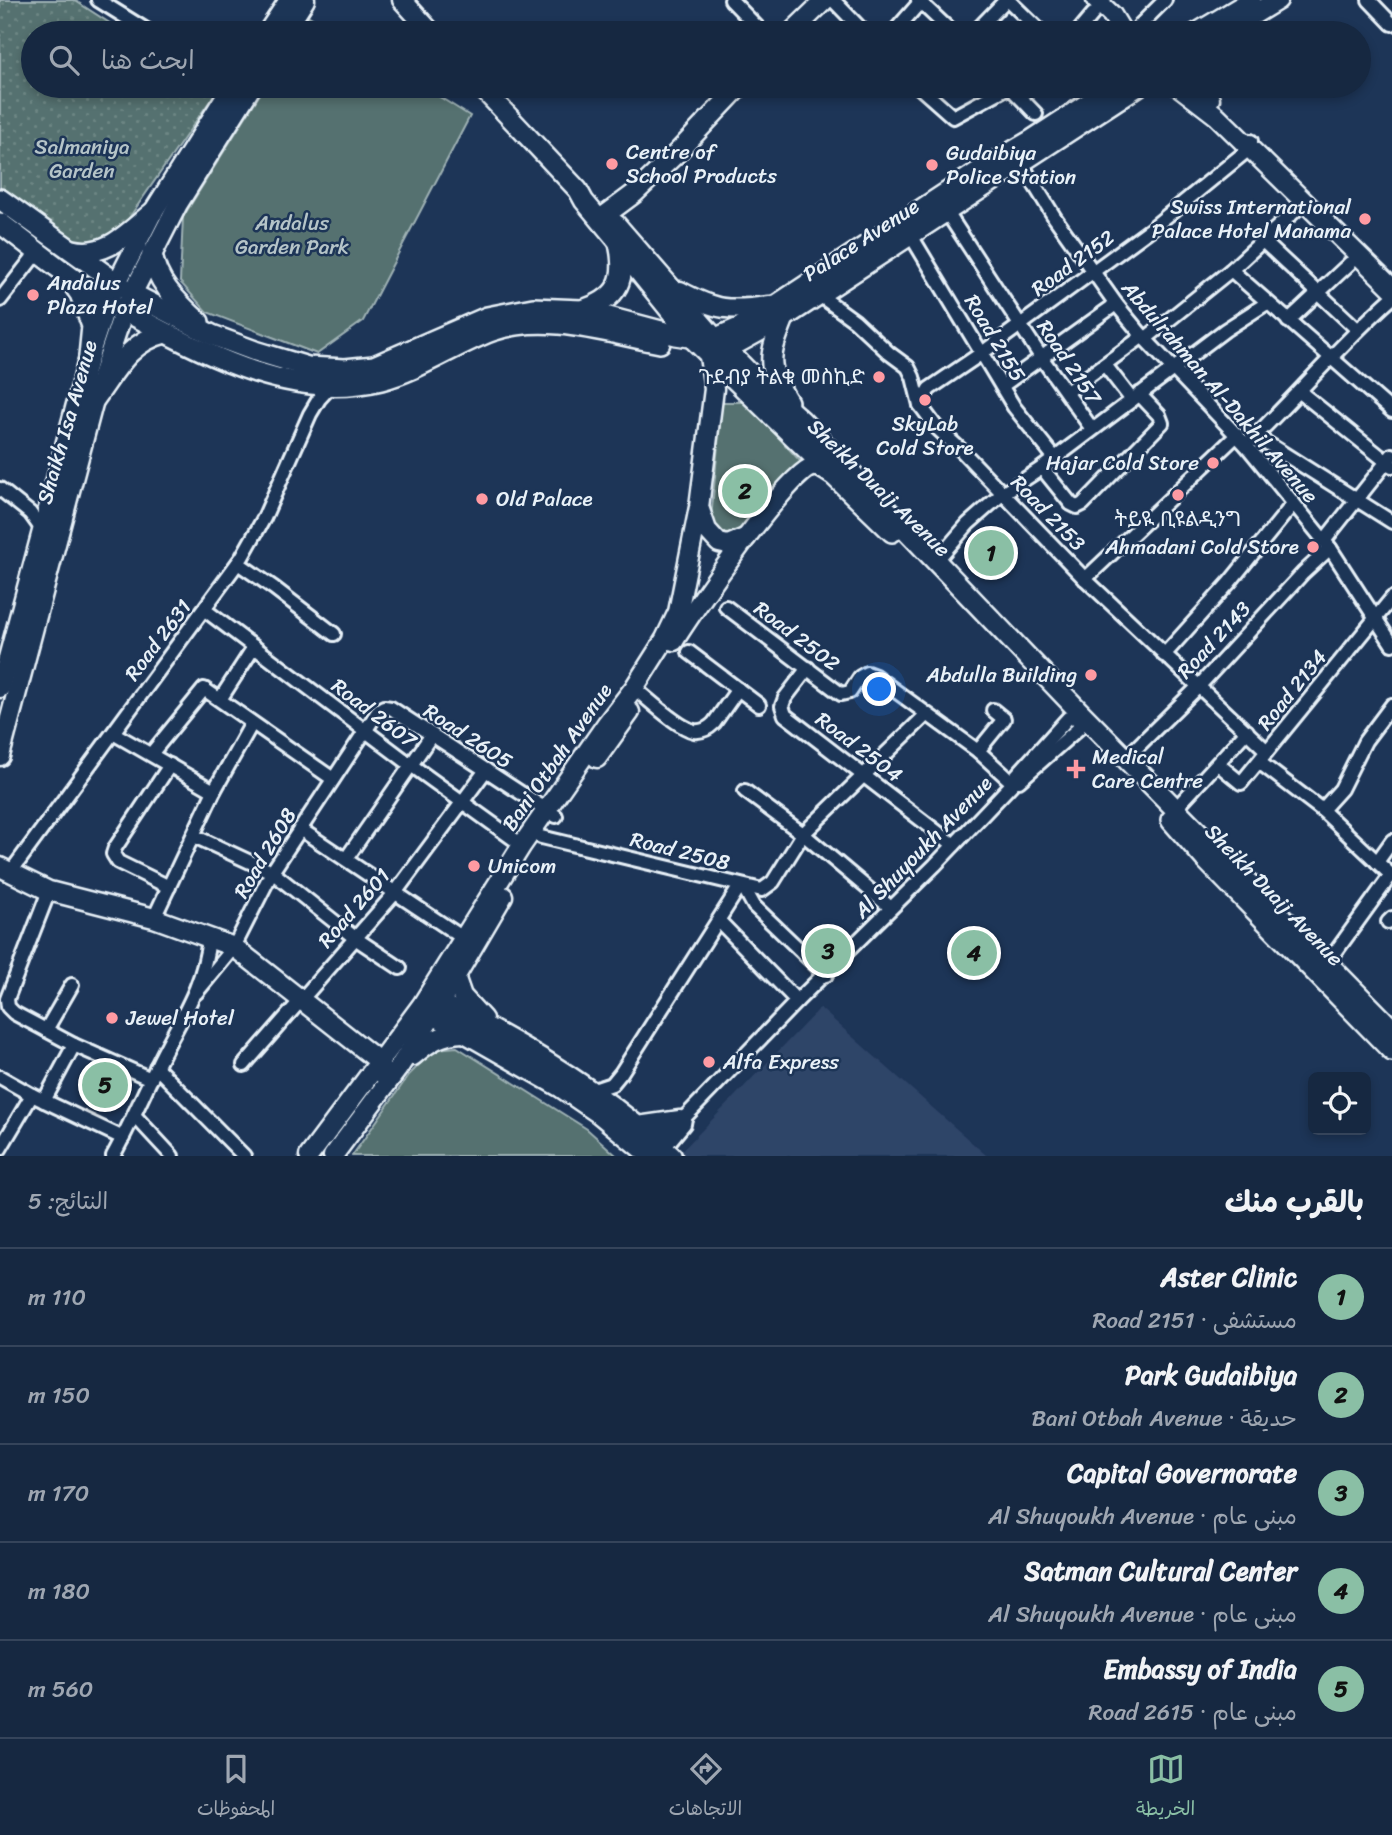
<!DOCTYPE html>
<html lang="ar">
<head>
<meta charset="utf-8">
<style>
  :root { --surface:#162841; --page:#1f3048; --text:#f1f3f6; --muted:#9ea6b1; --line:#35445a; --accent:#8abfa5 }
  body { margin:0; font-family:Sriracha,"Playpen Sans Arabic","Noto Sans Ethiopic",sans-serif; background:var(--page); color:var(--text); direction:rtl }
  .controls { position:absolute; right:21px; bottom:21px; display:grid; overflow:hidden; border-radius:10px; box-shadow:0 4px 10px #0003 }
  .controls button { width:63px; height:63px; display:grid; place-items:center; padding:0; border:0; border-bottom:2px solid var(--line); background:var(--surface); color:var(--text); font:35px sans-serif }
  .you { position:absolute; left:880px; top:690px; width:24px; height:24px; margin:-18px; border:5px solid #fff; border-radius:50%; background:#1a73e8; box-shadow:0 0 0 10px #1a73e833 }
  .badge { display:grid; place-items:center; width:46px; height:46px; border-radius:50%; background:var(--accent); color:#111; font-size:23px; font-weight:700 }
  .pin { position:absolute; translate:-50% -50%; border:4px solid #fff; box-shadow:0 2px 7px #0006 }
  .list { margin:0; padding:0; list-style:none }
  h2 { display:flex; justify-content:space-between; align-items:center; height:91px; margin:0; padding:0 28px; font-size:30px }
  h2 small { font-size:23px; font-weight:400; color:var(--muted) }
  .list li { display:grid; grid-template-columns:46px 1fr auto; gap:21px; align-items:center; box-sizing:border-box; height:98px; padding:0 28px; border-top:2px solid var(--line) }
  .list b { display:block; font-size:26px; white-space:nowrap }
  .list p { margin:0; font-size:23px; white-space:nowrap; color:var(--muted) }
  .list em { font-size:23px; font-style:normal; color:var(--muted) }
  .icon { flex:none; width:38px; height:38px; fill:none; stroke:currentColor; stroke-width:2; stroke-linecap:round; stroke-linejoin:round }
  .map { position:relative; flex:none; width:1392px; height:1156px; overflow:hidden; direction:ltr }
  .search { position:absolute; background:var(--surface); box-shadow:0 4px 10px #0003; left:21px; right:21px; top:21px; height:77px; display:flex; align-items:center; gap:18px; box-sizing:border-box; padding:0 24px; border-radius:38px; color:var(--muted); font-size:26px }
  .sheet { height:581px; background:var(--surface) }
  nav { display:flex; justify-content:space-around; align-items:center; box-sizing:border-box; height:98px; border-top:2px solid var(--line); background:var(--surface); font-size:19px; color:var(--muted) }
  nav a { display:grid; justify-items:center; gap:4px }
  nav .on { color:var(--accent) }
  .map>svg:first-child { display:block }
  .built { fill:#2f4468 }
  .grass { fill:url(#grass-dots); stroke:#9eb1b4; stroke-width:2 }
  .park { fill:#55716f; stroke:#9eb1b4; stroke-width:2 }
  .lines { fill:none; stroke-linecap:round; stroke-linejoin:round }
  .street-casing { stroke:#e8f1f8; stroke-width:18 }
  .secondary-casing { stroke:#e8f1f8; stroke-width:23 }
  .primary-casing { stroke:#e8f1f8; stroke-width:24 }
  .street { stroke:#1d3557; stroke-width:12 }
  .secondary { stroke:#1d3557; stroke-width:18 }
  .primary { stroke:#1d3557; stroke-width:19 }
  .poi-dot { fill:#ff9aa2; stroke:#1d3557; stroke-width:2.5 }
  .labels { text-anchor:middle; stroke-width:5; stroke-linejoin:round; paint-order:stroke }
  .park-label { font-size:21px; fill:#b5c4c8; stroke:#1d3557 }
  .poi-label { font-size:21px; fill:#e8f1f8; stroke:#1d3557; text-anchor:start }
  .street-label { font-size:21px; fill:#e8f1f8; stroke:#1d3557 }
</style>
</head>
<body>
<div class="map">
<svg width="1392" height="1156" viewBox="0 0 1392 1156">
  <defs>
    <pattern id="grass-dots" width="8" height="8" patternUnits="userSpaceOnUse" patternTransform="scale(1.75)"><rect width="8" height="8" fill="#55716f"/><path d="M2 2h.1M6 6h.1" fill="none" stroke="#6d8684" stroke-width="1.8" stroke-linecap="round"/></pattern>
  </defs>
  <rect width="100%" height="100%" fill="#1d3557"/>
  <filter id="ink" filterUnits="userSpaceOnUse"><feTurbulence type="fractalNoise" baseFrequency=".0143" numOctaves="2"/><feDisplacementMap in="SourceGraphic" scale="14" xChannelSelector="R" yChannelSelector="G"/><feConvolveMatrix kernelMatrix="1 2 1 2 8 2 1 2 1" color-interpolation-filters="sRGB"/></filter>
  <g filter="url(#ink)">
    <!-- built -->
    <path class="built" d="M820,1008L987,1156H680L678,1155Z"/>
    <!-- grass -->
    <path class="grass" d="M0,0H74L125,33H33V86H207L216,92L122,228L92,246L67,239L0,191Z"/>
    <!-- park -->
    <g class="park">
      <path d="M309,16L337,33H298Z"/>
      <path d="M265,86H422L470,116L363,321L317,354L207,312L180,282L183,217Z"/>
      <path d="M722,402H746L801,462L732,541L717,535L711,519Z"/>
      <path d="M457,1047L587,1129L617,1156H352L409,1075L435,1049Z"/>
    </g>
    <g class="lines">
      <defs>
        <g id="street">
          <path d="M98,0L151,33"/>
          <path d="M731,0L763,33"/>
          <path d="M833,0L865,33"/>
          <path d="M918,0L953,33"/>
          <path d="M1008,0L1042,33"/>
          <path d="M1369,0L1392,24"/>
          <path d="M1140,25L1165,0"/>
          <path d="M893,33L922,0"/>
          <path d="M974,33L1006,0"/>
          <path d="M1077,33L1093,14"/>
          <path d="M918,86L953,117L1010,86"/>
          <path d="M1009,86L1036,114"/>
          <path d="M1021,163L1055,218L1116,304L1145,339L1246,445L1330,548L1392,644"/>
          <path d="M946,211L1041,357L1092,429"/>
          <path d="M910,234L1014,407L1054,457"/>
          <path d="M1263,241L1357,329"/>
          <path d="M1231,270L1392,411"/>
          <path d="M818,294L855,321L889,353L908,367L913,377L920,405L937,428L961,450L1085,579L1267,751"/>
          <path d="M0,300L38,251"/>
          <path d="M1288,321L1350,263"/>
          <path d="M1145,339L1231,270L1296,210"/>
          <path d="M1105,365L1132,400"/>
          <path d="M1002,386L1116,304"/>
          <path d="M1067,392L1143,336"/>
          <path d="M1300,392L1392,466"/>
          <path d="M920,405L929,389L982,353L1151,229L1249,149L1251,141"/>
          <path d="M1256,436L1392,522"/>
          <path d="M1246,445C1296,397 1340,344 1392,298"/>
          <path d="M1042,468L1071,504L1077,507L1083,504L1162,423L1159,415L1139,394"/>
          <path d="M0,489L30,513L43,531"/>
          <path d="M1324,541L1392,455"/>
          <path d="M937,560L968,524L1002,494L1042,468L1225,330L1267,303"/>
          <path d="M238,563L274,588L334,634"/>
          <path d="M1085,579L1237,435"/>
          <path d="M726,607L841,694L850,692L860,677L867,673L875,676L978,751L1013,783"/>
          <path d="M205,610L411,765L522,845"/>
          <path d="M689,652L759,705"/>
          <path d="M1164,655L1229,583L1293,504"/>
          <path d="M808,668L785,698L782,706L785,715L954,845"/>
          <path d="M634,688C648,699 678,728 694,731C702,732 708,729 714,723L738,689"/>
          <path d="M221,698L254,647"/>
          <path d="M113,733L214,791"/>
          <path d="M978,751L1004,719L993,710"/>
          <path d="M151,754L204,689L333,779"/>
          <path d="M1126,758L1199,686L1303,573L1330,548"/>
          <path d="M1259,762L1322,810L1392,876"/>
          <path d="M1218,764L1241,783L1392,598"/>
          <path d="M1019,781L1079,728V711"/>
          <path d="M745,791L803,834L891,908"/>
          <path d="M1176,808L1247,731"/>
          <path d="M1322,810L1341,789L1365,741L1392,705"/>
          <path d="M300,829L463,938"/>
          <path d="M531,832L541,837L762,890L773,882L803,834L926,715"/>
          <path d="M194,836L272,872L355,938L400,968"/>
          <path d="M346,859L431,736"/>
          <path d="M1377,862L1392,841"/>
          <path d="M10,873L242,557L264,518L310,414L319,399L331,386"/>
          <path d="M743,886L754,906L826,975"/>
          <path d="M169,887L118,862L113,854L115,848L170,765"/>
          <path d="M49,891L7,999L8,1007L14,1013L74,1045L151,1079"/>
          <path d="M154,918L214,791L252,723"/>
          <path d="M719,921L797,1001"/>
          <path d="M1388,922L1392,918"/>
          <path d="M1324,968L1391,875"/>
          <path d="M196,993L234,947L272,872L379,710L384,707L391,708L556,816"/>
          <path d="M46,1030L72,985"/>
          <path d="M244,1065L395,893L486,770"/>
          <path d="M156,1067L244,1156"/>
          <path d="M0,1077L32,1095L123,1138"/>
          <path d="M591,1091L612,1084L621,1073L740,886"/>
          <path d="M44,1101L74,1045"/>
          <path d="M134,1115L172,1156"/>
          <path d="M652,1145L669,1127L685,1117L797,1001L935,865L1013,783L1014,778L1068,718L1085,716"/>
          <path d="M0,1149L32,1095"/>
          <path d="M659,1154L684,1124L685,1118"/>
          <path d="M113,1156C129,1127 142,1097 156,1068C178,1021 203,991 209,938"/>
        </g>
        <g id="secondary">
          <path d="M402,0L432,33"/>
          <path d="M1096,0L1112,15L1123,33"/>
          <path d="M267,33L289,0"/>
          <path d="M284,33L305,0"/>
          <path d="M791,33L825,0"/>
          <path d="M1196,33L1251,0"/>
          <path d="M1224,33L1278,0"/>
          <path d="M480,86L578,190L584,201L619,243L629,260L692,338"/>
          <path d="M1178,86L1217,116L1392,288"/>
          <path d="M1201,86L1210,99"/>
          <path d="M600,219L635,193L674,156L740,86"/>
          <path d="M616,224L715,338"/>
          <path d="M680,291C717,311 729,311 770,306"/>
          <path d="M715,338L740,327L774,306L983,168L1031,140L1114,86"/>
          <path d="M726,350L784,318L1139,86"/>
          <path d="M700,510L707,530L719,543L728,545L747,537"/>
          <path d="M674,641C691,613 788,472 812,467C820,465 826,472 832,475"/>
          <path d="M0,688L89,356L107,302L153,212L232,86"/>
          <path d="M0,756L94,400L124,310L178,204L252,86"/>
          <path d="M597,758L630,712"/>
          <path d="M0,867L49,891L154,918L234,947L380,1062L381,1073"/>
          <path d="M455,976L462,996L483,1019"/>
          <path d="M429,1003H440C523,1043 605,1093 672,1156"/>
          <path d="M426,1007L433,1015L561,1088L599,1114L650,1156"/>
          <path d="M413,1056C429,1042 441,1034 463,1033"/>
          <path d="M638,1126L680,1120"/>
          <path d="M309,1156L421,1006L522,845L607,723L634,688L665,639L678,612L699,507L714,389L708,350"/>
          <path d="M333,1156L397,1070L433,1015L503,896"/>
        </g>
        <g id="primary">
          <path d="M0,199L131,293L212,335L255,351L308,367L345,369L374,366L487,317L533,308L582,310L676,335L703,339L715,338L757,381L801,420L1078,710L1392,1029"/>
          <path d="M0,223C35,249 70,279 107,302C117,308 129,313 140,319C211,358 297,401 381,380C420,370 454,345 492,331C546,312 606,333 660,343"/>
          <path d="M73,250C107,258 128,232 153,212"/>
          <path d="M152,253C156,283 178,302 199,322"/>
          <path d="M70,280L80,294L92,326L89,356"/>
          <path d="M582,310C619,299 627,279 619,243"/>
          <path d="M784,318C769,356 765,365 788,402"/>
          <path d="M692,338L892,532"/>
          <path d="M94,400C115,372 128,342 165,333"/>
          <path d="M1171,820L1206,860L1392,1051"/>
        </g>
      </defs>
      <!-- street casing -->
      <use href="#street" class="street-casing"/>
      <!-- secondary casing -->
      <use href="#secondary" class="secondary-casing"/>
      <!-- primary casing -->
      <use href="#primary" class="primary-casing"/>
      <!-- street -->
      <use href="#street" class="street"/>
      <!-- secondary -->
      <use href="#secondary" class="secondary"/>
      <!-- primary -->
      <use href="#primary" class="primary"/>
    </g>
  </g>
  <!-- markers -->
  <g class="poi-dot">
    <circle cx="612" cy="164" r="7"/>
    <circle cx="932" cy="165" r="7"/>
    <circle cx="1365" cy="219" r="7"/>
    <circle cx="33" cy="295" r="7"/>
    <circle cx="879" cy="377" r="7"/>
    <circle cx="925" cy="400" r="7"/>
    <circle cx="1213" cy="463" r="7"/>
    <circle cx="1178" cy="495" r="7"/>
    <circle cx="482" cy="499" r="7"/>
    <circle cx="1313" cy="547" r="7"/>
    <circle cx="1091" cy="675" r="7"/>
    <path d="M1072.5 758.5h7v7h7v7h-7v7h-7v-7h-7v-7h7z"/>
    <circle cx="474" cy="866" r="7"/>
    <circle cx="112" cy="1018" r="7"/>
    <circle cx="709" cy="1062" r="7"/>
  </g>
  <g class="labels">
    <!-- park labels -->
    <g class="park-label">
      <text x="82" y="154">Salmaniya<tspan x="82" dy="24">Garden</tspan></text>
      <text x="292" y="230">Andalus<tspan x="292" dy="24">Garden Park</tspan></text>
    </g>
    <!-- poi labels -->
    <g class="poi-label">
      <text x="626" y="159">Centre of<tspan x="626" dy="24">School Products</tspan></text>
      <text x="946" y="160">Gudaibiya<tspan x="946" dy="24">Police Station</tspan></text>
      <text x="1351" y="214" text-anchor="end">Swiss International<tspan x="1351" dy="24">Palace Hotel Manama</tspan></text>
      <text x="47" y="290">Andalus<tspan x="47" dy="24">Plaza Hotel</tspan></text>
      <text x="865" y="384" text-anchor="end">ጉደብያ ትልቁ መስኪድ</text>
      <text x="925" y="431" text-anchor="middle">SkyLab<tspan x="925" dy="24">Cold Store</tspan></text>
      <text x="1199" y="470" text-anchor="end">Hajar Cold Store</text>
      <text x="496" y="506">Old Palace</text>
      <text x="1178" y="526" text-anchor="middle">ትይዪ ቢዩልዲንግ</text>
      <text x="1299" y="554" text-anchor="end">Ahmadani Cold Store</text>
      <text x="1077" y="682" text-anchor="end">Abdulla Building</text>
      <text x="1092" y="764">Medical<tspan x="1092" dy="24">Care Centre</tspan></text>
      <text x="488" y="873">Unicom</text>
      <text x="126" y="1025">Jewel Hotel</text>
      <text x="723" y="1069">Alfa Express</text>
    </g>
    <!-- street labels -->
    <g class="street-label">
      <text transform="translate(861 240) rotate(-33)" y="7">Palace Avenue</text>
      <text transform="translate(1073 263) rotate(-36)" y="7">Road 2152</text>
      <text transform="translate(995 338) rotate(59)" y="7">Road 2155</text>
      <text transform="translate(1069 362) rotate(56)" y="7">Road 2157</text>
      <text transform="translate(1220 392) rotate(49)" y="7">Abdulrahman Al-Dakhil Avenue</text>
      <text transform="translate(67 422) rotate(-74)" y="7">Shaikh Isa Avenue</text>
      <text transform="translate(879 488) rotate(44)" y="7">Sheikh Duaij Avenue</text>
      <text transform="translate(1048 513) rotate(46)" y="7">Road 2153</text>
      <text transform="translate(797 636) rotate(37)" y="7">Road 2502</text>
      <text transform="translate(158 640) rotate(-53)" y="7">Road 2631</text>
      <text transform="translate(1214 640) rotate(-47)" y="7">Road 2143</text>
      <text transform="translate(1292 690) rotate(-51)" y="7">Road 2134</text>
      <text transform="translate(374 713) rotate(37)" y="7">Road 2607</text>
      <text transform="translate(468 736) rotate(33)" y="7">Road 2605</text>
      <text transform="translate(859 747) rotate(37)" y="7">Road 2504</text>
      <text transform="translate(557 757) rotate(-55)" y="7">Bani Otbah Avenue</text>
      <text transform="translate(923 847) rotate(-46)" y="7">Al Shuyoukh Avenue</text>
      <text transform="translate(680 851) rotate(14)" y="7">Road 2508</text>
      <text transform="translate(265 853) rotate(-59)" y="7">Road 2608</text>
      <text transform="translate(1274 895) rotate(46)" y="7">Sheikh Duaij Avenue</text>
      <text transform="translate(354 908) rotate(-49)" y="7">Road 2601</text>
    </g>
  </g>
</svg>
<div class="controls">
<button><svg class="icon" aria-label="locate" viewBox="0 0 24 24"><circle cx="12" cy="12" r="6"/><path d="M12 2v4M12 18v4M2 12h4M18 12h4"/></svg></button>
</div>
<div class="you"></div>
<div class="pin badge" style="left:991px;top:553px">1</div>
<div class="pin badge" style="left:745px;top:491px">2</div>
<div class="pin badge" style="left:828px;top:951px">3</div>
<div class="pin badge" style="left:974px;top:953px">4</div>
<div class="pin badge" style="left:105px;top:1085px">5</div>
<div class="search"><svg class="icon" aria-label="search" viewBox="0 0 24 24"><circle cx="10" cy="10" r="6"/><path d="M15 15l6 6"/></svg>ابحث هنا</div>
</div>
<section class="sheet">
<h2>بالقرب منك<small>النتائج: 5</small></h2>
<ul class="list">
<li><span class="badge">1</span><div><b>Aster Clinic</b><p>مستشفى · Road 2151</p></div><em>110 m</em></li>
<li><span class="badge">2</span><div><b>Park Gudaibiya</b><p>حديقة · Bani Otbah Avenue</p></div><em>150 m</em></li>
<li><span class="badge">3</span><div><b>Capital Governorate</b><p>مبنى عام · Al Shuyoukh Avenue</p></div><em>170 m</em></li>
<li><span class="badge">4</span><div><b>Satman Cultural Center</b><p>مبنى عام · Al Shuyoukh Avenue</p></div><em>180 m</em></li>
<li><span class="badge">5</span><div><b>Embassy of India</b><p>مبنى عام · Road 2615</p></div><em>560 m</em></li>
</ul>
</section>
<nav>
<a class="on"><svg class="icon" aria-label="map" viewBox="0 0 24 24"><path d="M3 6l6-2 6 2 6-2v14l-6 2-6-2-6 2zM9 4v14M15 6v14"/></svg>الخريطة</a>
<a><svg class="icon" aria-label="directions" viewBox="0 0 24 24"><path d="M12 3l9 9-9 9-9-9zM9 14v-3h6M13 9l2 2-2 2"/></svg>الاتجاهات</a>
<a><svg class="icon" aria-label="saved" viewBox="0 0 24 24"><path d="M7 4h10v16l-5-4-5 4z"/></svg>المحفوظات</a>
</nav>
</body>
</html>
